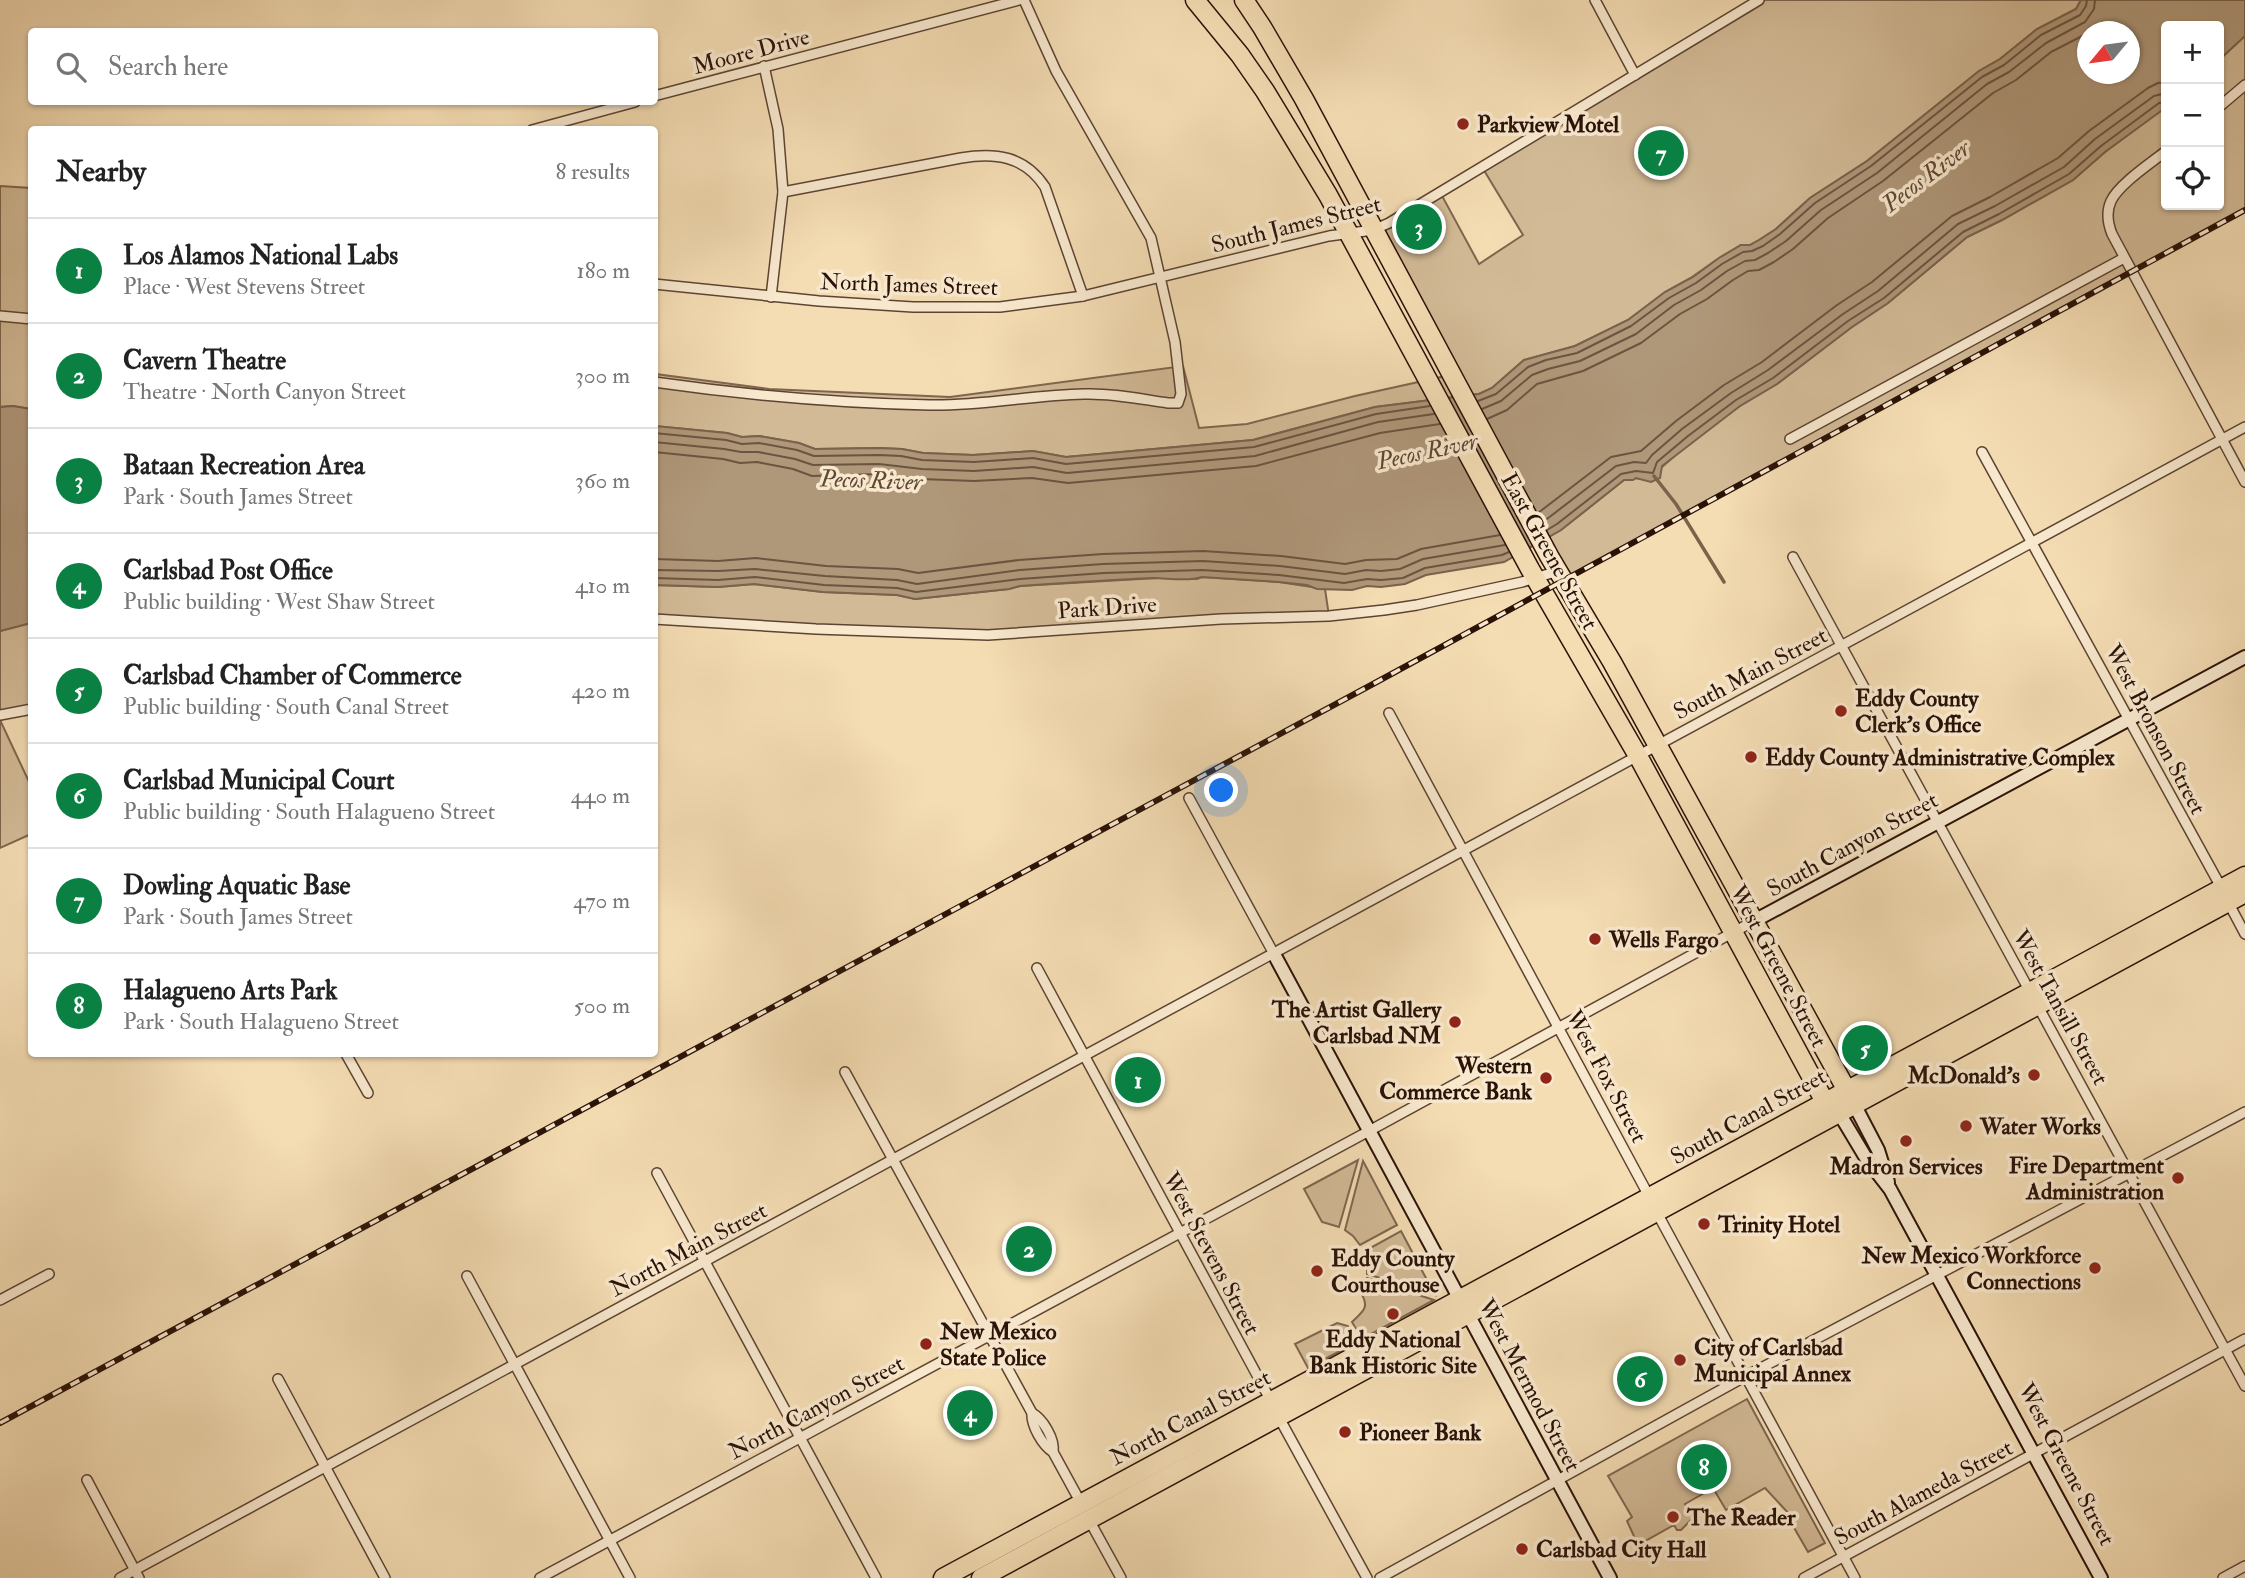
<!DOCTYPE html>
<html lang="en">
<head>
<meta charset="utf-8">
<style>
  :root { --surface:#fff; --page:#f2f2f2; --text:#222; --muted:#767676; --line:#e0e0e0; --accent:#0b8043 }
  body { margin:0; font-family:"IM FELL Double Pica",serif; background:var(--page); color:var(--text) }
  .controls { position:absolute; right:21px; top:21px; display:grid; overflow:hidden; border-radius:7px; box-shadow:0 2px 5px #0004 }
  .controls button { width:63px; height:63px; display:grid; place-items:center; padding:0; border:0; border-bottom:2px solid var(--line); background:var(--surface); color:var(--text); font:35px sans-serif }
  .compass { position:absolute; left:2077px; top:21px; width:63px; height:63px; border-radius:50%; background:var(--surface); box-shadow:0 2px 5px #0004; rotate:241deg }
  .you { position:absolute; left:1222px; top:791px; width:24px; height:24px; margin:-18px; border:5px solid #fff; border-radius:50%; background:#1a73e8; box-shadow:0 0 0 10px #1a73e833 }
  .badge { display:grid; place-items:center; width:46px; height:46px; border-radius:50%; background:var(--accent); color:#fff; font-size:23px; font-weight:700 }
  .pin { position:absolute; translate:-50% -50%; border:4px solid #fff; box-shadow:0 2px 7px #0006 }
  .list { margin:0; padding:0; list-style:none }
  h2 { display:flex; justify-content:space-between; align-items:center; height:91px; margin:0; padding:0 28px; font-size:30px }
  h2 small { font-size:23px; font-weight:400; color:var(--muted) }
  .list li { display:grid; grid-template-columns:46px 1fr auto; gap:21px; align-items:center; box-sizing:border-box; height:105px; padding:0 28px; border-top:2px solid var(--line) }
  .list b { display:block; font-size:26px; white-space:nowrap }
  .list p { margin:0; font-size:23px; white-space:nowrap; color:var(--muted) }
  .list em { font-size:23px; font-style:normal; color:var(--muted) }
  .icon { flex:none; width:38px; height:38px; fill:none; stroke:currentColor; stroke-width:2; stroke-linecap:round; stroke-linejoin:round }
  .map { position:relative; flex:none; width:2245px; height:1578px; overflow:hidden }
  .search { position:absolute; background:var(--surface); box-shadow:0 2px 5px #0004; left:28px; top:28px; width:630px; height:77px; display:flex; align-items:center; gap:18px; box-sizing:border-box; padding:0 24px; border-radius:7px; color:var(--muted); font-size:26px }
  .panel { position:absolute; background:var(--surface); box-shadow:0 2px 5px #0004; left:28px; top:126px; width:630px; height:931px; border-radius:7px }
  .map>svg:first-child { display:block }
  .green { fill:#d2ba96; stroke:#7e664e; stroke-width:2 }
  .water { fill:#af9779; stroke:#7a624b; stroke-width:2; fill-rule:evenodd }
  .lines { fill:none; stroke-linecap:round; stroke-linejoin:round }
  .shore { stroke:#6c5440; stroke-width:2 }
  .stream { stroke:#7a624b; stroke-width:3.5 }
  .street-casing { stroke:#5c4432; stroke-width:12 }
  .secondary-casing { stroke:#2a1207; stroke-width:16 }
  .highway-casing { stroke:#2a1207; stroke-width:21 }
  .street { stroke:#f8e8ce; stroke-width:9 }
  .secondary { stroke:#f8e8ce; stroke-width:12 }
  .highway { stroke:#f4dcb3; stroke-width:18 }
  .rail-casing { stroke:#2a1207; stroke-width:6 }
  .rail { stroke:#f8e8ce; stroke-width:3.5; stroke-dasharray:10; stroke-linecap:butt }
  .poi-dot { fill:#8f2418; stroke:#f8e8ce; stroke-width:2.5 }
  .labels { text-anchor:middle; stroke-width:7; stroke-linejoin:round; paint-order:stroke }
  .street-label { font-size:23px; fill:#2a1207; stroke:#f8e8ce }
  .poi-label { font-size:23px; font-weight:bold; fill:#2a1207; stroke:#f8e8ce; text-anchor:start }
  .water-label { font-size:24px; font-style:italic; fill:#5f4735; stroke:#f8e8ce }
</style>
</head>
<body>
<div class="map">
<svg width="2245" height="1578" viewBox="0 0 2245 1578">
  <rect width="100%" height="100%" fill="#f4dcb3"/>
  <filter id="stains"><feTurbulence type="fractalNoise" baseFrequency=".00286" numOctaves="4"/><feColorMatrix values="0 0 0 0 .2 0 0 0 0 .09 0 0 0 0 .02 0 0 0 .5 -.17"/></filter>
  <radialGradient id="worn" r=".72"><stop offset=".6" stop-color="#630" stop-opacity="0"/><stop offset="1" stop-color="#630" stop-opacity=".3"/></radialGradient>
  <!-- green -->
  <g class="green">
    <path d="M1759,0H2081L2076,9L2037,29L2000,59L1979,71L1867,161L1810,198L1776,229L1759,240L1750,245H1741L1719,258L1692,277L1665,292L1628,320L1575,346L1524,360L1492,388L1479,394L1375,407L1253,440L1066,457L1033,451L973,455L923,453L902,449L879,448L815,449L799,443L759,436L742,437L727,433L655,426V374L769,389L950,397L1183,366L1199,428L1247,424L1355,396L1450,375L1373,230L1440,192L1479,264L1523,235L1482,167Z"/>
    <path d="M2245,36V210L1563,580L1541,541L1561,530L1624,480L1636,478L1651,481L1662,467L1692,441L1740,406L1777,384L1852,327L1888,303L1967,237L2002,220L2073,180L2105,152L2166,106V205H2219V60Z"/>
    <path d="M0,186L31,188V409L13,406L0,407Z"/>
    <path d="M1174,577L1197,579L1202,577L1279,582L1325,589L1329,616L988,635L655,619V585L718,587L754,584L823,592L897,595L915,599L1009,589L1020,586Z"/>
    <path d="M31,623V709L0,715V631Z"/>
    <path d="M0,720L31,786V834L0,848Z"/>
    <path d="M1358,1160L1339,1227L1322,1222L1304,1189Z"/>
    <path d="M1363,1161L1397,1225L1360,1245L1353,1236L1345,1230Z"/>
    <path d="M1401,1231L1435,1295L1367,1274V1261L1363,1252Z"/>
    <path d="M1367,1278L1434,1300L1362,1339L1352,1322C1363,1311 1370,1308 1361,1293Z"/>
    <path d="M1337,1323L1348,1326L1357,1342L1308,1368L1295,1344Z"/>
    <path d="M1747,1399L1825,1543L1808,1552L1789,1519L1791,1516L1765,1488L1726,1510L1713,1488L1685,1504L1693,1518L1681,1530H1677L1674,1525L1638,1545L1627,1521L1632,1517L1608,1476Z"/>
  </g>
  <!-- water -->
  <g class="water">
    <path d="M2081,0H2245V36L2219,60V26H2166V106L2161,111L2105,152L2073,180L2002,220L1967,237L1888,303L1852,327L1777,384L1740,406L1662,466L1660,478L1651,482L1636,478L1633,480H1624L1561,530L1504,562L1426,575L1405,584L1381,587L1367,586L1352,590L1317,589L1307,585L1279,582L1202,577C1188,582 1167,578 1153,578C1108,580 1064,583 1020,586L1009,589L915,599L897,595L823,592L754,584L718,587L655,585V426L727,433L742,437L759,436L799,443L815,449L879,448L902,449L923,453L973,455L1033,451L1066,457L1253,440L1375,407L1479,394L1492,388L1524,360L1575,346L1628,320L1665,292L1693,277L1719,258L1741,245H1750L1759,240L1776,229L1810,198L1867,161L1979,71L2000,59L2037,29L2076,9ZM2088,32H2130V74H2088Z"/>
    <path d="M13,406L31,409V623L0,631V407Z"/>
  </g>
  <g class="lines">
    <!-- shore -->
    <g class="shore">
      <path d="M1478,401L1496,394L1528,367L1546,360L1577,353L1631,326L1669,298L1696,283L1722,264L1743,252L1752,251L1763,246L1780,234L1815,203L1871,166L1982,77L2004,65L2041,35L2080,15L2086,6L2087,0"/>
      <path d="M1482,409L1501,401L1532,375L1548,369L1580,361L1636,334L1674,305L1701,290L1727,271L1745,261L1755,260L1768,253L1786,241L1821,210L1877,173L1987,84L2009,72L2046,43L2085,22L2094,9L2095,0"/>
      <path d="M1487,419L1507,410L1537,384L1583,371L1641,343L1680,314L1707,299L1733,280L1748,271L1759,270L1774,262L1793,249L1828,218L1883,181L1993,93L2016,80L2051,52L2088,33"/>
      <path d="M654,433L726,440L742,444L759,443L797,450L814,456L879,455L901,456L922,460L974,462L1033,458L1066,464L1254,447L1376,414L1430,406"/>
      <path d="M654,442L724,449L741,452H758L795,459L813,465L879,464L922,469L974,471L1033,467L1067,473L1255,456L1378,422L1434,414"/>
      <path d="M654,452L723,459L740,463L757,462L793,469L812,476L879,474L921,479L974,481L1032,478L1068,483L1256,466L1380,433L1440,424"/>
      <path d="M1538,513L1611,457L1641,451L1676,421L1724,385L1762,362L1837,305L1872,282L1952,216L1990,197L2058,158L2089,131L2148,88L2158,83L2166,82"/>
      <path d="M1543,522L1616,466L1634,462L1646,463L1652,455L1682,429L1731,393L1768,370L1843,314L1878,291L1958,224L1995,206L2064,167L2095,139L2154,96L2166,93"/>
      <path d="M1547,530L1557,524L1621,474L1636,471L1653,473L1657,462L1688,436L1736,400L1773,378L1848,321L1884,298L1963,232L1999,214L2069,174L2101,146L2159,103L2166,102"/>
      <path d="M654,559L718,561L756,558L826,566L898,569L918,573L1019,560L1103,554L1203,551L1281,556L1345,564L1366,560L1397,559L1421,549L1500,535"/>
      <path d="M654,570L718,571L755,569L825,576L897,580L917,584L1020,570L1103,564L1203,561L1280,566L1345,574L1366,570L1381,571L1400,569L1423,559L1505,545"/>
      <path d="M654,578L718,580L755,577L824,585L897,588L916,592L1020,579L1104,573L1202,570L1279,575L1344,583L1367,579L1381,580L1403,578L1425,568L1502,555L1509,552"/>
    </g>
    <!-- stream -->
    <path class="stream" d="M1654,476L1676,504L1724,582"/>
    <defs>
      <g id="street">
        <path d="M1595,0L1635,75"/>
        <path d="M764,66L778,129L783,192L771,297"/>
        <path d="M654,96L1019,0"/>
        <path d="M2219,107L2245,85"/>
        <path d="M532,130L635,102"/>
        <path d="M2166,151C2151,163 2119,184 2111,201C2106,212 2108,224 2112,234L2245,482"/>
        <path d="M783,192L961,158C995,152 1025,156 1045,187L1083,296"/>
        <path d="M654,284L819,301L913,307H1000L1083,296L1329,236L1373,230L1389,223L1759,0"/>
        <path d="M0,316L32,319"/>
        <path d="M654,382C745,395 839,403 930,405C982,406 1032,395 1084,394C1112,393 1140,399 1168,403H1178L1181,394L1175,342L1151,238L1056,71L1024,0"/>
        <path d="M1790,439L2124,258"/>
        <path d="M1982,452L2222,889"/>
        <path d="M1793,557L2245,1386"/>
        <path d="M654,619L816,629L988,635L1221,619L1329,616L1384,610L1417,605L1522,582L1558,571"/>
        <path d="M1389,713L1650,1198"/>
        <path d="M0,715L32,709"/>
        <path d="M1189,798L1274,954"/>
        <path d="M2228,902L2245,934"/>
        <path d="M1037,968L1271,1401"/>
        <path d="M346,1054L368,1093"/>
        <path d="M845,1072L1032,1413C1031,1425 1042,1445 1053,1452L1082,1505"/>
        <path d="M657,1173L876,1578"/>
        <path d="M1656,1211L1855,1578"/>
        <path d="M467,1276L630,1578"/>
        <path d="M0,1300L49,1274"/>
        <path d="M278,1379L385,1578"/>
        <path d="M1032,1413C1043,1419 1055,1439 1053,1452"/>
        <path d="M1277,1414L1367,1578"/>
        <path d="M87,1480L139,1578"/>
        <path d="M1088,1518L1121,1578"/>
        <path d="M120,1578L2245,427"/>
        <path d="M540,1578L1369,1131L1754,921"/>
        <path d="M1380,1578L1746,1376L2245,1112"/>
        <path d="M1804,1578L2245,1339"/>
        <path d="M2223,1578L2245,1566"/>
      </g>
      <g id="secondary">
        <path d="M1754,921L2245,657"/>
        <path d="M1274,954L1610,1578"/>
        <path d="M1854,1104L1878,1150L1888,1182"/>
        <path d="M1839,1113L1866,1158L1890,1189L2101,1578"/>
      </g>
      <g id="highway">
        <path d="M1195,0L1240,55L1265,91L1328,195L1530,569L1638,756L1825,1102L1833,1109"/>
        <path d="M1244,0L1262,27L1304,99L1549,556L1612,662L1851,1098"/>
        <path d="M943,1578L2245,876"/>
        <path d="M981,1578L2245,893"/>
      </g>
    </defs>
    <!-- street casing -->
    <use href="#street" class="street-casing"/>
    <!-- secondary casing -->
    <use href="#secondary" class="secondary-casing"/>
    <!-- highway casing -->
    <use href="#highway" class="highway-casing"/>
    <!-- street -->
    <use href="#street" class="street"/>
    <!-- secondary -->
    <use href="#secondary" class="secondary"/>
    <!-- highway -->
    <use href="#highway" class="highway"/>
    <defs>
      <path id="rail" d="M0,1423L1373,684L2245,210"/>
    </defs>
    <!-- rail casing -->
    <use href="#rail" class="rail-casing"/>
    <!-- rail -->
    <use href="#rail" class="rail"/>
  </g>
  <!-- markers -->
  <g class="poi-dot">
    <circle cx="1463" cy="124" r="7"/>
    <circle cx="1841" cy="711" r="7"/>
    <circle cx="1751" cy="757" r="7"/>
    <circle cx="1595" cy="939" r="7"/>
    <circle cx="1455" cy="1022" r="7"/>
    <circle cx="2034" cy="1075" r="7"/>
    <circle cx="1546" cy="1078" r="7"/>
    <circle cx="1966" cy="1126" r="7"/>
    <circle cx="1906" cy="1141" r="7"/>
    <circle cx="2178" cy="1178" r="7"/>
    <circle cx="1704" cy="1224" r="7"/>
    <circle cx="2095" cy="1268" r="7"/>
    <circle cx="1317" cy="1271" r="7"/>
    <circle cx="1393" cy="1314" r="7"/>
    <circle cx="926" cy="1344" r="7"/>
    <circle cx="1680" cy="1360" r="7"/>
    <circle cx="1345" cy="1432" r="7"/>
    <circle cx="1673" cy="1517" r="7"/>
    <circle cx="1522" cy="1549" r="7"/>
  </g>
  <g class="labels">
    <!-- street labels -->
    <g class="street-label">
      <text transform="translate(751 51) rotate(-15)" y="8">Moore Drive</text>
      <text transform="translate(1296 224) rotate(-14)" y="8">South James Street</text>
      <text transform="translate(909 284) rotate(2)" y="8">North James Street</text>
      <text transform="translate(1550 551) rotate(61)" y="8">East Greene Street</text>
      <text transform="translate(1107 607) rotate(-4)" y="8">Park Drive</text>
      <text transform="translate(1750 673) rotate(-28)" y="8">South Main Street</text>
      <text transform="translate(2156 729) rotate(62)" y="8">West Bronson Street</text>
      <text transform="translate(1852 844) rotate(-29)" y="8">South Canyon Street</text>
      <text transform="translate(1779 966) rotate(62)" y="8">West Greene Street</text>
      <text transform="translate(2061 1007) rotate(61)" y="8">West Tansill Street</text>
      <text transform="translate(1607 1076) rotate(62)" y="8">West Fox Street</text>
      <text transform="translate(1748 1116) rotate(-29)" y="8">South Canal Street</text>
      <text transform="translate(688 1249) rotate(-28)" y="8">North Main Street</text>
      <text transform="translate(1212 1253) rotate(62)" y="8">West Stevens Street</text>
      <text transform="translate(1530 1385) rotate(62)" y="8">West Mermod Street</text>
      <text transform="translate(816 1407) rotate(-28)" y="8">North Canyon Street</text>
      <text transform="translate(1190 1417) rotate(-28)" y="8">North Canal Street</text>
      <text transform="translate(2067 1464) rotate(62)" y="8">West Greene Street</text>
      <text transform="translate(1923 1492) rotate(-28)" y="8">South Alameda Street</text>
    </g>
    <!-- poi labels -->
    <g class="poi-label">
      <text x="1477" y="132">Parkview Motel</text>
      <text x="1855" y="706">Eddy County<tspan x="1855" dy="26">Clerk's Office</tspan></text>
      <text x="1765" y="765">Eddy County Administrative Complex</text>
      <text x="1609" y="947">Wells Fargo</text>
      <text x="1441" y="1017" text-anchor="end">The Artist Gallery<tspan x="1441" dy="26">Carlsbad NM</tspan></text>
      <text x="1532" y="1073" text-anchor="end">Western<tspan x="1532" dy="26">Commerce Bank</tspan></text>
      <text x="2020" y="1083" text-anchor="end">McDonald's</text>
      <text x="1980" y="1134">Water Works</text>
      <text x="2164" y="1173" text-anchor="end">Fire Department<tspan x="2164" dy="26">Administration</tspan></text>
      <text x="1906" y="1174" text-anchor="middle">Madron Services</text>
      <text x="1718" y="1232">Trinity Hotel</text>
      <text x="2081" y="1263" text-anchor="end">New Mexico Workforce<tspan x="2081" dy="26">Connections</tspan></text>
      <text x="1331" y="1266">Eddy County<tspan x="1331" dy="26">Courthouse</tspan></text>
      <text x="940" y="1339">New Mexico<tspan x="940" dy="26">State Police</tspan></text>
      <text x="1393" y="1347" text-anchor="middle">Eddy National<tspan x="1393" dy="26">Bank Historic Site</tspan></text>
      <text x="1694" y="1355">City of Carlsbad<tspan x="1694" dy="26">Municipal Annex</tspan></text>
      <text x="1359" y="1440">Pioneer Bank</text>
      <text x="1687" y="1525">The Reader</text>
      <text x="1536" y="1557">Carlsbad City Hall</text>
    </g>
    <!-- water labels -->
    <g class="water-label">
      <text transform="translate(1926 176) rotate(-37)" y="8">Pecos River</text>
      <text transform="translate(1427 451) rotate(-12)" y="8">Pecos River</text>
      <text transform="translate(871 480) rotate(2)" y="8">Pecos River</text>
    </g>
  </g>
  <rect width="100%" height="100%" filter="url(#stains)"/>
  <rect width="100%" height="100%" fill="url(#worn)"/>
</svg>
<div class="controls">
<button>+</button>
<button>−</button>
<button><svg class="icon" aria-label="locate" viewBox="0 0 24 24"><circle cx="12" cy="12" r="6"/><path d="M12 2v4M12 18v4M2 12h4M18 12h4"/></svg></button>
</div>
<svg class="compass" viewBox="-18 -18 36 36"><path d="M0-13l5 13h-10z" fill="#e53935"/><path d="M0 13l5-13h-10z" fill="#767676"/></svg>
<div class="you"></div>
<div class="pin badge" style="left:1138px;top:1080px">1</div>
<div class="pin badge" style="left:1029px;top:1249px">2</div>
<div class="pin badge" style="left:1419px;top:227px">3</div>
<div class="pin badge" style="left:970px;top:1413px">4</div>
<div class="pin badge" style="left:1865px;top:1048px">5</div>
<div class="pin badge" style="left:1640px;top:1379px">6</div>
<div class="pin badge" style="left:1661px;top:153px">7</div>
<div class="pin badge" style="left:1704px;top:1467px">8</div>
<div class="search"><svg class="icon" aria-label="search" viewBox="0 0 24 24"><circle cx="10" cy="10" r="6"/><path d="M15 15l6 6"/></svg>Search here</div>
<section class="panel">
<h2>Nearby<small>8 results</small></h2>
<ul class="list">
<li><span class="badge">1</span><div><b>Los Alamos National Labs</b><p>Place · West Stevens Street</p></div><em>180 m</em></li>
<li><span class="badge">2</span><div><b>Cavern Theatre</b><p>Theatre · North Canyon Street</p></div><em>300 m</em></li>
<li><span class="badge">3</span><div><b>Bataan Recreation Area</b><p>Park · South James Street</p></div><em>360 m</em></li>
<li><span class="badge">4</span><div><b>Carlsbad Post Office</b><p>Public building · West Shaw Street</p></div><em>410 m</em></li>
<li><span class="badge">5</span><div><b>Carlsbad Chamber of Commerce</b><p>Public building · South Canal Street</p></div><em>420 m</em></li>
<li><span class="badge">6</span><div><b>Carlsbad Municipal Court</b><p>Public building · South Halagueno Street</p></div><em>440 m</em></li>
<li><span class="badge">7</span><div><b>Dowling Aquatic Base</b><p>Park · South James Street</p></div><em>470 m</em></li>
<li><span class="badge">8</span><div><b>Halagueno Arts Park</b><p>Park · South Halagueno Street</p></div><em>500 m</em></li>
</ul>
</section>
</div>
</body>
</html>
